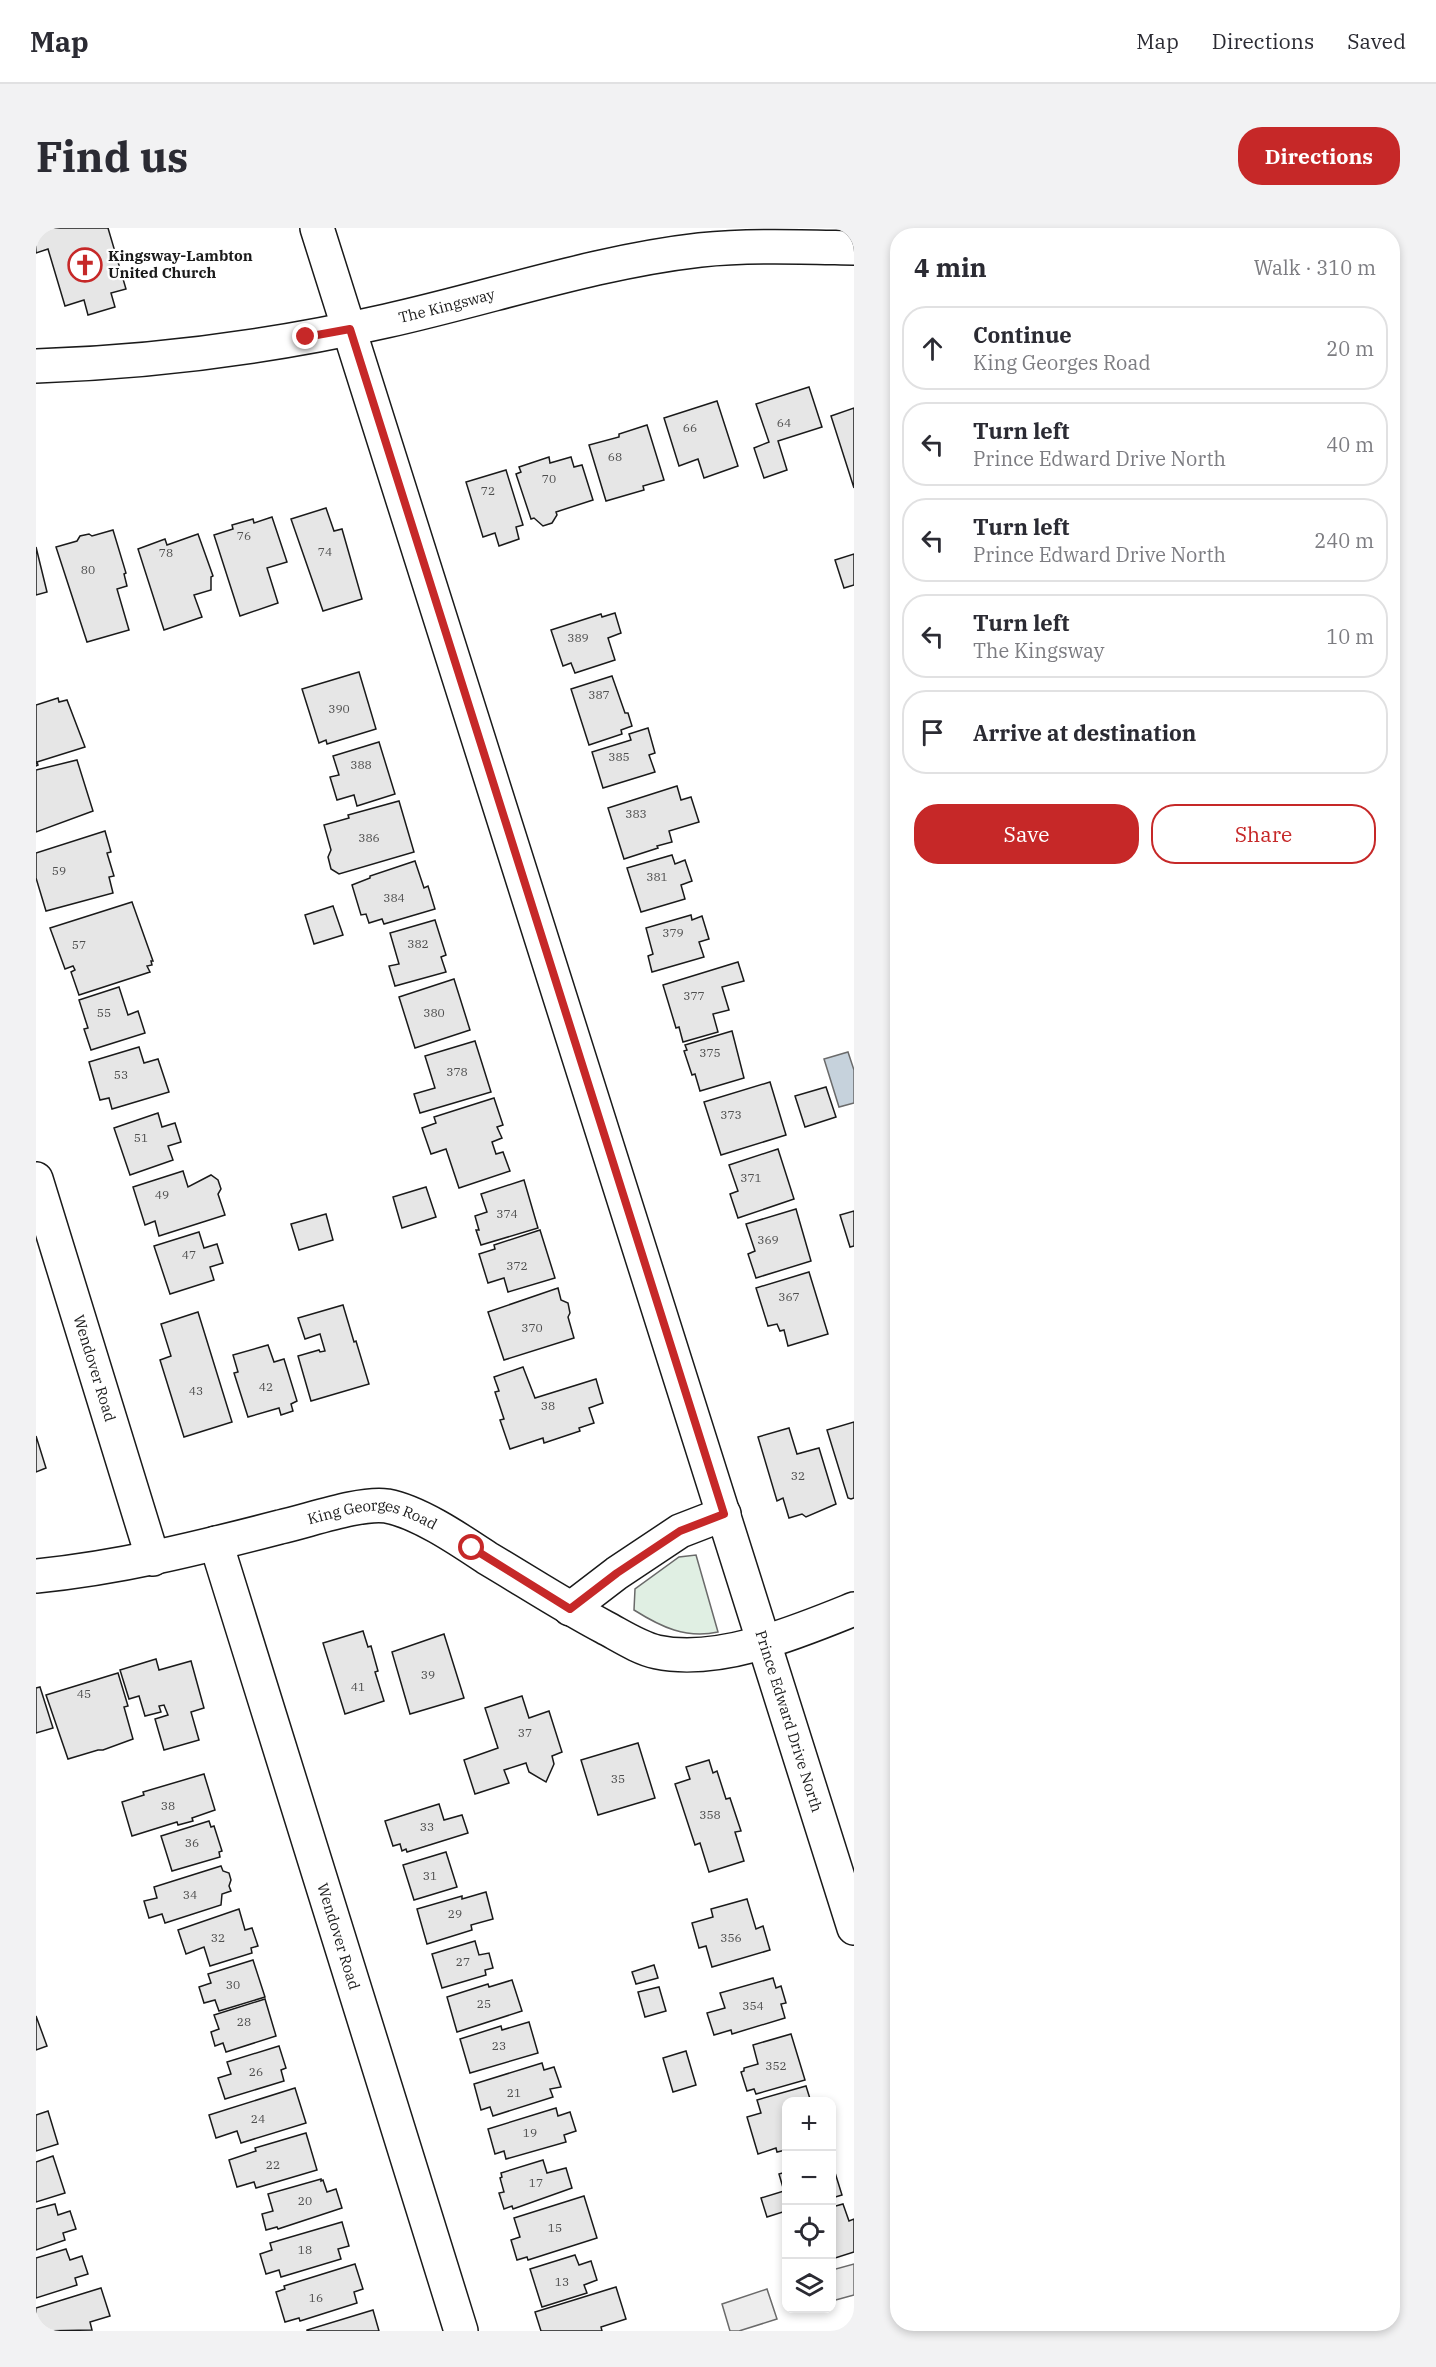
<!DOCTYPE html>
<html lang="en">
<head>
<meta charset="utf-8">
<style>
  :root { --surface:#fff; --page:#f2f2f3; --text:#2b2b33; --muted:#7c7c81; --line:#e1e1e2; --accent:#c62828 }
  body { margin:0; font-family:"IBM Plex Serif",serif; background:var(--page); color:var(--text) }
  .controls { position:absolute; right:18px; bottom:18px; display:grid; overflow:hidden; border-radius:12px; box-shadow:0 3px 9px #0003 }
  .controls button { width:54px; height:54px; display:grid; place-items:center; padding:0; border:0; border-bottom:2px solid var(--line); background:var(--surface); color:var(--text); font:30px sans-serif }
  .stop { position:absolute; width:18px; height:18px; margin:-14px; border:4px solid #c62828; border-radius:50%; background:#fff }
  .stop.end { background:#c62828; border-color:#fff; box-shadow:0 2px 6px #0008 }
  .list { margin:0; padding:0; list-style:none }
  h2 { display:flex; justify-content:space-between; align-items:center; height:78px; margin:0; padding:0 24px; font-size:26px }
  h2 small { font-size:20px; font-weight:400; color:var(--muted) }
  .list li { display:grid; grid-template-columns:39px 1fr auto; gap:18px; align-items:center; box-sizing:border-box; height:84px; margin:0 12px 12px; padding:0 12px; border:2px solid var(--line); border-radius:24px }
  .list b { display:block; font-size:22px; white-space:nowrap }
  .list p { margin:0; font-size:20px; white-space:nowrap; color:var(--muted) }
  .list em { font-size:20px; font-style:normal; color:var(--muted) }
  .actions { display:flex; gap:12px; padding:18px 24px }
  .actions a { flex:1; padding:14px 0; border:2px solid var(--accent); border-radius:24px; text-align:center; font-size:21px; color:var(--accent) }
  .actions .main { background:var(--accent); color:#fff }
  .icon { flex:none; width:33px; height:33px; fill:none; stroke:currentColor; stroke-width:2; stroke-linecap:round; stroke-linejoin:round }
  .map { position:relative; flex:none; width:818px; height:2103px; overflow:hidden; border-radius:24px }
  header { display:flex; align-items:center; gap:36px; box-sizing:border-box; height:84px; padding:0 30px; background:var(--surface); border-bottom:2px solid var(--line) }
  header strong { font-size:28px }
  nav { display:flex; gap:33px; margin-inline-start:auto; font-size:21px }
  .intro { display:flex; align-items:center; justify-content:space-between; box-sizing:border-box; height:144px; padding:0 36px }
  h1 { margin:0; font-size:42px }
  .button { padding:15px 27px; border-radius:24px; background:var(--accent); color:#fff; font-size:21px; font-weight:700 }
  main { display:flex; gap:36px; padding:0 36px }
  aside { flex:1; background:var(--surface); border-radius:24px; box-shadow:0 3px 9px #0003 }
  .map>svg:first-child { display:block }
  .green { fill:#e0efe3; stroke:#6a6a6a; stroke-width:1.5 }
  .parking { fill:#ededed; stroke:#6a6a6a; stroke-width:1.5 }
  .water { fill:#c6d2dc; stroke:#6a6a6a; stroke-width:1.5 }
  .building { fill:#e6e6e6; stroke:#1a1a1a; stroke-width:1.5 }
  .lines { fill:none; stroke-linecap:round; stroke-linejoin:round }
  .minor-casing { stroke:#1a1a1a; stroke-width:36 }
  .minor { stroke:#fff; stroke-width:33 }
  .route { stroke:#c62828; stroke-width:8 }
  .labels { text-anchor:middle; stroke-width:4.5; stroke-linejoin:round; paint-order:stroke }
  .number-label { font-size:12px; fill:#4d4d4d }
  .poi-label { font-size:15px; font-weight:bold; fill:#1a1a1a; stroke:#fff; text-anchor:start }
  .street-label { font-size:15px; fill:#1a1a1a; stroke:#fff }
</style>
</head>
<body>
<header>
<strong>Map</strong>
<nav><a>Map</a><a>Directions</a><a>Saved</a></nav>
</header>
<div class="intro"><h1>Find us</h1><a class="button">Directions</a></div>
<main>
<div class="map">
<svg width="818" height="2103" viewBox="0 0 818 2103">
  <rect width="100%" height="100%" fill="#fff"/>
  <!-- green -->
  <path class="green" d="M660,1327L682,1404C650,1411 625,1399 598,1382L599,1361L643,1329Z"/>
  <!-- parking -->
  <g class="parking">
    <path d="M818,2036V2067L796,2073V2042Z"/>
    <path d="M731,2061L741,2091L703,2103H694L686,2076Z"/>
  </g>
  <!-- water -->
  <path class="water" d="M812,824L818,842V875L803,879L788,831Z"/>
  <!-- building -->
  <g class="building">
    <path d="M0,0H72L90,61L75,65L79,79L52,87L48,72L29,78L12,21L0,25Z"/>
    <path d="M773,159L786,199L742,213L751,242L728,250L718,220L733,214L720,176Z"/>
    <path d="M681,173L702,238L668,250L662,231L643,238L628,190Z"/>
    <path d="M818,180V260L795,188Z"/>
    <path d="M611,197L628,252L607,258L608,262L570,273L553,217L583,209V206Z"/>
    <path d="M513,229L514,235L535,229L538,239L546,237L557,272L520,284L521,287L516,295L507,298L498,290L495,291L480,246L485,244L483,239Z"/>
    <path d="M470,242L487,297L480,299L483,311L463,318L459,305L447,309L430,254Z"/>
    <path d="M290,280L298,303L306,301L326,371L287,383L255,291Z"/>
    <path d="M236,289L251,334L231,340L242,375L204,388L178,307L197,301L196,297L217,291L218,295Z"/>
    <path d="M77,302L90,345L88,346L91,358L81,361L93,402L51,414L20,319L41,313L44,308L53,306L56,308Z"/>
    <path d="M162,306L177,348L175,349V362L158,367L166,389L128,402L102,321L129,311L131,317Z"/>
    <path d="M0,319L11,364L0,367Z"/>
    <path d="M818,326V357L808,360L799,332Z"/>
    <path d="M579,385L585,405L572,410L579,432L539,445L535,435L527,438L515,402L565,386L566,389Z"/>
    <path d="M323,444L340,501L291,516L290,512L283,515L266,461Z"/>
    <path d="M576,448L589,485H592L596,498L585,502L586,506L553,517L535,461Z"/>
    <path d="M22,470L23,474L31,472L49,519L1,534L2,537L0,538V477Z"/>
    <path d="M612,500L619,525L613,527L619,544L567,560L556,524L595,512L593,506Z"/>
    <path d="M343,514L359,566L321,578L318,567L301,572L294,549L303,547L297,528Z"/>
    <path d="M41,532L57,583L0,604V542Z"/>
    <path d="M641,558L645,572L655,569L663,594L633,603L636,614L621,618L622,620L588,631L572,580Z"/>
    <path d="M363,573L378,624L303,646L295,641L292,629L295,622L288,597L313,590L312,587Z"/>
    <path d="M69,603L75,624L71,625L78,648L73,649L77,665L10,683L0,650V625Z"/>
    <path d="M636,627L639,636L649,632L656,653L645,657L649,671L605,684L591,640Z"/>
    <path d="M379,633L388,660L392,658L399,681L348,696L346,691L333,695L330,686L325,687L316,657L334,650V648Z"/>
    <path d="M96,674L117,733H115L116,737L111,738L114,744L43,767L35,744L39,742L37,738L29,741L14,700Z"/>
    <path d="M297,678L307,707L278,716L269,687Z"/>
    <path d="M655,687L656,692L666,688L673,711L663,714L668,729L616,744L612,728L617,726L610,700Z"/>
    <path d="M399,692L410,727L405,729L410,744L359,758L353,738L363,736L354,705Z"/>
    <path d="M702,734L708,753L686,759L693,782L677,786L682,804L647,814L643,799L640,800L627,757Z"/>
    <path d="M418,751L434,802L379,820L363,769Z"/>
    <path d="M83,759L92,787L102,783L109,805L55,822L48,801L52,800L43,772Z"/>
    <path d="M696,803L708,850L664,863L659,846L656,847L648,823L651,822L649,817Z"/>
    <path d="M439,813L455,864L384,885L378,866L399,860L389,828Z"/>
    <path d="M103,819L108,835L122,831L133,864L76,881L73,870L64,872L53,834Z"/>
    <path d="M734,854L750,907L685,927L668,874Z"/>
    <path d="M790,859L800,889L769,899L759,868Z"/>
    <path d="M458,870L467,897L461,899L466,910L456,914L460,926L467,924L474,943L423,960L410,921L395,926L386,900L400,895L398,889Z"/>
    <path d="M122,885L126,899L139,895L145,914L132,918L137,932L94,947L78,900Z"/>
    <path d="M742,921L758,971L702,990L694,966L702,963L693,937Z"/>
    <path d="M147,943L152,959L175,947L182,952L185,961L182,966L189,987L123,1008L119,993L109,997L97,959Z"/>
    <path d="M488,952L502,1000L445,1017L440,1002H443L439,988L451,984L445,966Z"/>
    <path d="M390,959L400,989L366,1000L357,969Z"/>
    <path d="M760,981L775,1033L720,1050L712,1026L719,1023L710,996Z"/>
    <path d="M818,983V1018L814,1019L804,987Z"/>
    <path d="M290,986L297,1012L263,1022L255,996Z"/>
    <path d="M504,1002L519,1050L472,1064L468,1050L452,1055L443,1026L459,1021L458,1017Z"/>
    <path d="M163,1004L168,1020L181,1016L187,1035L174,1039L178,1052L134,1066L118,1018Z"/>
    <path d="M773,1044L792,1106L752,1118L748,1102L744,1103L741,1096L732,1098L720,1060Z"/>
    <path d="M522,1060L525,1072L532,1075L534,1085L532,1089L538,1110L468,1132L452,1084Z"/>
    <path d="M307,1077L318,1114L320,1113L333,1156L275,1173L262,1128L283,1122L284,1124L289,1123L284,1106L269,1111L262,1090Z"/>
    <path d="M162,1084L196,1194L148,1209L124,1132L135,1128L125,1096Z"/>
    <path d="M232,1117L238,1134L248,1131L261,1173L255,1176L257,1183L245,1187L243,1180L212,1189L198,1145L202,1144L197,1127Z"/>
    <path d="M487,1139L499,1170L560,1151L567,1175L553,1180L558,1195L543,1200L544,1203L508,1215L507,1210L474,1221L464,1192L468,1191L459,1164L463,1163L458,1149Z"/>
    <path d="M818,1194V1270L815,1271L812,1270L791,1202Z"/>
    <path d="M753,1200L761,1226L783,1220L800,1276L770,1289L766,1286L753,1290L747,1270L741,1273L722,1209Z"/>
    <path d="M0,1208L10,1240L0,1244Z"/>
    <path d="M327,1403L332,1419L335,1418L342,1443L339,1444L348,1473L309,1486L287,1415Z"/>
    <path d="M408,1406L428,1470L374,1486L356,1424Z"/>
    <path d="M120,1431L123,1442L155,1433L168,1480L155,1484L163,1512L128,1522L119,1491L132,1487L128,1477L123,1478L125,1484L109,1488L103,1468L93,1471L84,1442Z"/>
    <path d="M82,1445L92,1478L88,1479L97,1511L67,1522H62L32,1531L10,1467Z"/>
    <path d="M4,1459L17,1500L0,1505V1460Z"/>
    <path d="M486,1468L493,1490L513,1483L526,1524L516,1528L518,1536L510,1554L493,1544L490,1535L468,1542L473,1555L439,1566L428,1532L462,1520L449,1480Z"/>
    <path d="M602,1515L619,1570L562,1587L545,1532Z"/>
    <path d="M673,1532L677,1545L681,1543L690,1571L694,1570L705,1603L699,1604L708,1633L673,1644L664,1615L659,1617L639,1556L654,1551L650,1539Z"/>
    <path d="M168,1546L179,1582L156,1590L157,1593L142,1597L141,1594L96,1608L86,1574L108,1567L107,1564Z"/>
    <path d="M403,1576L408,1592L426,1587L432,1605L371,1624L370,1621L366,1623L364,1616L357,1618L349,1593Z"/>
    <path d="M173,1593L175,1599L178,1598L186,1623L183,1624L184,1629L136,1643L125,1608Z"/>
    <path d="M410,1624L421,1659L378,1672L367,1637Z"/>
    <path d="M185,1638L187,1643L193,1645L195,1652L193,1658L195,1663L186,1666L185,1677L129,1695L126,1686L113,1690L108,1673L121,1670L118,1659Z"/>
    <path d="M450,1664L457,1691L435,1697L436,1702L391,1716L381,1681L426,1668V1671Z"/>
    <path d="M711,1671L720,1701L727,1698L734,1722L676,1739L670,1718L663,1720L656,1695L677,1689L675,1681Z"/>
    <path d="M203,1681L209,1702L216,1700L222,1718L215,1720L216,1725L174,1738L168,1719L150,1726L142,1702Z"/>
    <path d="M439,1713L443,1727L453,1725L457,1740L449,1742L450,1747L406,1760L396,1726Z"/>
    <path d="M217,1732L229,1769L183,1783L179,1772L168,1775L163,1759L175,1755L172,1746Z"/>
    <path d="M618,1737L622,1750L600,1756L596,1744Z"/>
    <path d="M737,1750L740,1760L745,1758L750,1775L745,1776L749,1790L696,1806L695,1802L678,1807L671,1785L689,1780L684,1765Z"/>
    <path d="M476,1752L486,1783L421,1804L411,1769L452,1756L453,1759Z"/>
    <path d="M623,1759L630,1783L609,1789L602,1764Z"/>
    <path d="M229,1771L240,1808L190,1824L187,1815L179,1818L175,1804L183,1801L178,1787Z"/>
    <path d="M0,1788L11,1818L0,1822Z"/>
    <path d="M493,1794L502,1825L434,1845L424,1811L465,1798L466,1802Z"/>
    <path d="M755,1806L769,1852L720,1866L718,1861L711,1863L705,1844L708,1843V1840L722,1836L717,1817Z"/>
    <path d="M243,1818L250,1840L245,1842L248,1853L189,1871L182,1850L195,1846L191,1834Z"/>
    <path d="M650,1823L660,1857L637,1864L627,1830Z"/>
    <path d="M506,1835L508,1842L518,1839L525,1859L514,1861L517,1869L457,1888L454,1879L445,1882L438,1856Z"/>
    <path d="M770,1858L775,1874H750V1922L741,1924L740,1920L722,1926L711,1889L725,1885L721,1872Z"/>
    <path d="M259,1860L270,1895L205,1915L201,1903L180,1910L173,1887Z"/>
    <path d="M520,1880L522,1888L534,1884L540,1903L528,1907L530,1914L470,1931L468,1923L459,1926L452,1901Z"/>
    <path d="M12,1883L22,1916L0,1923V1887Z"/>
    <path d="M270,1905L281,1942L220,1960L218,1954L201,1959L193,1932L220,1923L219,1920Z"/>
    <path d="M17,1928L29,1965L0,1974V1934Z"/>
    <path d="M507,1932L511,1945L530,1940L536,1960L477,1981L476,1978L468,1981L463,1965L468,1964L464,1950L466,1949L465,1945Z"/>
    <path d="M796,1935L806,1967L796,1970Z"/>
    <path d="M750,1944V1983L731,1989L725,1970L748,1963L743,1946Z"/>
    <path d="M285,1951V1953L287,1952L291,1964L300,1961L306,1980L242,2001L241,1999L230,2002L226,1986L237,1983L232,1966Z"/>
    <path d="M548,1968L561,2010L492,2032L491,2029L481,2032L475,2012L484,2009L478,1990Z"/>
    <path d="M19,1976L22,1987L34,1983L40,2001L27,2005L29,2012L0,2022V1981Z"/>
    <path d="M807,1976L813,1993L818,1991V2024L796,2031V1979Z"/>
    <path d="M306,1994L313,2018L302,2021L305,2031L245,2049L243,2042L230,2046L224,2026L236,2022L234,2015Z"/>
    <path d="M30,2021L34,2032L46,2028L52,2046L39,2050L41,2057L0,2070V2030Z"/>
    <path d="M539,2027L543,2037L555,2033L561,2052L548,2057L551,2065L506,2079L494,2041Z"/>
    <path d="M319,2036L327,2061L318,2064L321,2075L264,2093L263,2090L249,2094L240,2064L249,2061L248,2058Z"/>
    <path d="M580,2059L590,2091L565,2099L566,2103H505L499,2084Z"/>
    <path d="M65,2060L74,2088L54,2094L56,2102L3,2103L0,2094V2080Z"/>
    <path d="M337,2082L343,2103H271V2102Z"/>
  </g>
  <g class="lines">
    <defs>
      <g id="minor">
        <path id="s1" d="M281,0L818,1700"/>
        <path id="s2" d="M0,138C118,134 235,119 350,93C454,70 558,34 664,22C715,17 767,19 818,20"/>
        <path id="s3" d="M0,951L117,1331"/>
        <path id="s4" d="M180,1315L425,2103"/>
        <path id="s5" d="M0,1348C83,1340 163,1320 244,1299C272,1293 324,1274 351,1278C383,1284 424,1312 451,1330C490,1353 528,1378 568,1399C585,1408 603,1420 621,1424C683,1437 761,1404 818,1381"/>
        <path d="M534,1381L581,1345L644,1303L688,1286"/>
      </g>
    </defs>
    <!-- minor casing -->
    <use href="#minor" class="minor-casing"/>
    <!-- minor -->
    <use href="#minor" class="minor"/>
  </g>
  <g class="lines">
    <!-- route -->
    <path class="route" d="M270,109L314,101L688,1286L644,1303L581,1345L534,1381L436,1320"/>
  </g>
  <!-- icons -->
  <defs>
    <symbol id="church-ring" viewBox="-11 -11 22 22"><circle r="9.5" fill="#fff" stroke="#c62828" stroke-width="1.5"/><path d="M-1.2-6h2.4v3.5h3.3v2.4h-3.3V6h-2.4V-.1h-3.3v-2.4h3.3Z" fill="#c62828"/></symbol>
  </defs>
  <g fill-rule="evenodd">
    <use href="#church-ring" x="30" y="18" width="38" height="38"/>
  </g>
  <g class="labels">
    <!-- number labels -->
    <g class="number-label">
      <text x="748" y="199">64</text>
      <text x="654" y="204">66</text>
      <text x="579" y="233">68</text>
      <text x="513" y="255">70</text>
      <text x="452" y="267">72</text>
      <text x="208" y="312">76</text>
      <text x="289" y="328">74</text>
      <text x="130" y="329">78</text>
      <text x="52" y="346">80</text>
      <text x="542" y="414">389</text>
      <text x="563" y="471">387</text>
      <text x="303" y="485">390</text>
      <text x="583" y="533">385</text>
      <text x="325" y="541">388</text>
      <text x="600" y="590">383</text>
      <text x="333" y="614">386</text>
      <text x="23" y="647">59</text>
      <text x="621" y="653">381</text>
      <text x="358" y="674">384</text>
      <text x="637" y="709">379</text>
      <text x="382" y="720">382</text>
      <text x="43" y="721">57</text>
      <text x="658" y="772">377</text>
      <text x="68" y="789">55</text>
      <text x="398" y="789">380</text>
      <text x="674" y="829">375</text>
      <text x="421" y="848">378</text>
      <text x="85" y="851">53</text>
      <text x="695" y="891">373</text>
      <text x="105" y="914">51</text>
      <text x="715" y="954">371</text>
      <text x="126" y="971">49</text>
      <text x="471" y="990">374</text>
      <text x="732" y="1016">369</text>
      <text x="153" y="1031">47</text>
      <text x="481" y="1042">372</text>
      <text x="753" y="1073">367</text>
      <text x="496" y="1104">370</text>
      <text x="230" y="1163">42</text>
      <text x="160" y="1167">43</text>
      <text x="512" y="1182">38</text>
      <text x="762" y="1252">32</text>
      <text x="392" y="1451">39</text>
      <text x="322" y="1463">41</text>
      <text x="48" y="1470">45</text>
      <text x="489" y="1509">37</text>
      <text x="582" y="1555">35</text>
      <text x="132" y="1582">38</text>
      <text x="674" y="1591">358</text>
      <text x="391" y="1603">33</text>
      <text x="156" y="1619">36</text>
      <text x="394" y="1652">31</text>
      <text x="154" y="1671">34</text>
      <text x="419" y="1690">29</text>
      <text x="182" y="1714">32</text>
      <text x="695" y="1714">356</text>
      <text x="427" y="1738">27</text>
      <text x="197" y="1761">30</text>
      <text x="448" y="1780">25</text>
      <text x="717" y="1782">354</text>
      <text x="208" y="1798">28</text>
      <text x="463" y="1822">23</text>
      <text x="740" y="1842">352</text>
      <text x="220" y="1848">26</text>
      <text x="478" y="1869">21</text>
      <text x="222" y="1895">24</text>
      <text x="494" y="1909">19</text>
      <text x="237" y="1941">22</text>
      <text x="500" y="1959">17</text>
      <text x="269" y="1977">20</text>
      <text x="519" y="2004">15</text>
      <text x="269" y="2026">18</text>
      <text x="526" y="2058">13</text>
      <text x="280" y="2074">16</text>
    </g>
    <!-- poi labels -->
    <g class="poi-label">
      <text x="72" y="33">Kingsway-Lambton<tspan x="72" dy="17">United Church</tspan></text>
    </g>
    <!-- street labels -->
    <g class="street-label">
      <text dy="5" stroke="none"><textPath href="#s2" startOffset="416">The Kingsway</textPath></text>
      <text dy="5" stroke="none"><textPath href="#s3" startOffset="198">Wendover Road</textPath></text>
      <text dy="5" stroke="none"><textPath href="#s5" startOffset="345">King Georges Road</textPath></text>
      <text dy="5" stroke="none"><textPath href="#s1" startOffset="1566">Prince Edward Drive North</textPath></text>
      <text dy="5" stroke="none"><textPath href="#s4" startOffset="412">Wendover Road</textPath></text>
    </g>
  </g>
</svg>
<div class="controls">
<button>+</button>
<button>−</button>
<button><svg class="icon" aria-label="locate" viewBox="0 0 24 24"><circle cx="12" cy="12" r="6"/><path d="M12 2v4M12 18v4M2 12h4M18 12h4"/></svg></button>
<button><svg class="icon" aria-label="layers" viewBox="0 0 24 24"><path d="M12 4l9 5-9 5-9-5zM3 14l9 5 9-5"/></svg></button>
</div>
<div class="stop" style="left:436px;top:1320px"></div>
<div class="stop end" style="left:270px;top:109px"></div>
</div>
<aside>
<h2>4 min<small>Walk · 310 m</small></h2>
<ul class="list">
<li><svg class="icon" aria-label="ahead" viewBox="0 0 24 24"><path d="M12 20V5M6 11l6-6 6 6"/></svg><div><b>Continue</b><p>King Georges Road</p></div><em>20 m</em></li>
<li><svg class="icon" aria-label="left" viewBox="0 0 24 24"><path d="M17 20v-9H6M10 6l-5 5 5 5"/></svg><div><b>Turn left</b><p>Prince Edward Drive North</p></div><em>40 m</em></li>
<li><svg class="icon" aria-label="left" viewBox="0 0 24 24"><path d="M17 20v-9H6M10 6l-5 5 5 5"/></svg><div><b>Turn left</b><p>Prince Edward Drive North</p></div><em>240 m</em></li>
<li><svg class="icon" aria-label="left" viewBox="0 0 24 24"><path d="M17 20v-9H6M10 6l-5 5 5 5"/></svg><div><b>Turn left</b><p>The Kingsway</p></div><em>10 m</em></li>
<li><svg class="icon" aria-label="arrive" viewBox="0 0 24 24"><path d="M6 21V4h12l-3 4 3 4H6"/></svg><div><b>Arrive at destination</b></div></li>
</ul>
<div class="actions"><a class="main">Save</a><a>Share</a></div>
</aside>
</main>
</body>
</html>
